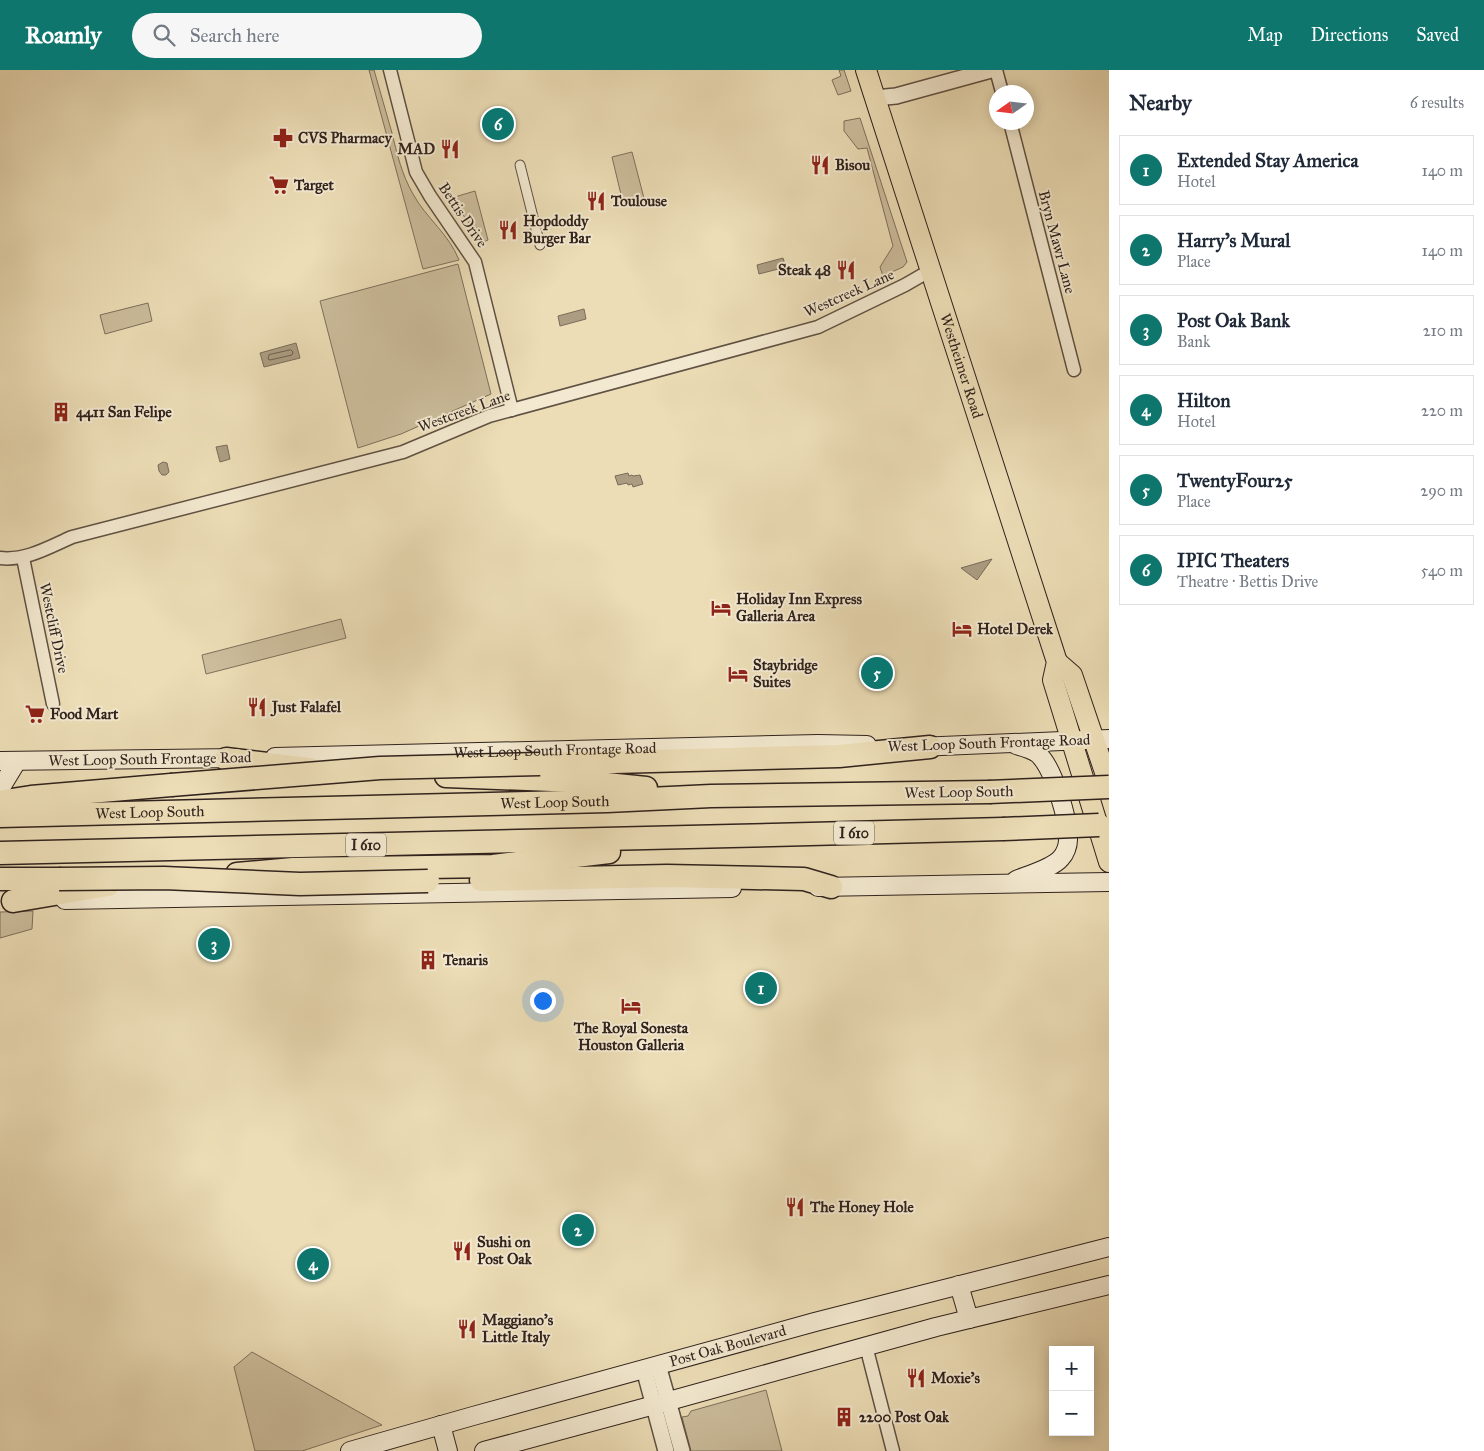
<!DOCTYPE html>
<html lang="en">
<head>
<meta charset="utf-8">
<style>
  :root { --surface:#fff; --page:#f6f6f7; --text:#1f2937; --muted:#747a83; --line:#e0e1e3; --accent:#0f766e }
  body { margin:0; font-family:"IM FELL Great Primer",serif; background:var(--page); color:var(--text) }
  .controls { position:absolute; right:15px; bottom:15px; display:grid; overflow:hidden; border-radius:0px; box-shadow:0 2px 12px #0003 }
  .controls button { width:45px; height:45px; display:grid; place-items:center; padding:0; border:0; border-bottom:1px solid var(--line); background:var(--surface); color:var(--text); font:25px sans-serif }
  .compass { position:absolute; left:989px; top:15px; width:45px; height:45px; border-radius:50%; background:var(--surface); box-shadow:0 2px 12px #0003; rotate:256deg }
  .you { position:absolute; left:542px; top:930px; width:18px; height:18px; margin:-12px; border:4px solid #fff; border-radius:50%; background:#1a73e8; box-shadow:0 0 0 8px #1a73e833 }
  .badge { display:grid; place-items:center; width:32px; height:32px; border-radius:50%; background:var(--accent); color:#fff; font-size:16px; font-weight:700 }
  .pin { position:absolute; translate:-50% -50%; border:2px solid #fff; box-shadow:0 1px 5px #0006 }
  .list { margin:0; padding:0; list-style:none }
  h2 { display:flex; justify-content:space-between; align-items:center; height:65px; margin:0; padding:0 20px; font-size:21px }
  h2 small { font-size:16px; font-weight:400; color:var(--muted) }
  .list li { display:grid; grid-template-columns:32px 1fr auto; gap:15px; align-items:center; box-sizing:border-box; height:70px; margin:0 10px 10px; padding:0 10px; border:1px solid var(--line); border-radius:0px }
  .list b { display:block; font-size:19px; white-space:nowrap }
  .list p { margin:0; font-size:16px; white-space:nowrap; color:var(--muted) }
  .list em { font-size:16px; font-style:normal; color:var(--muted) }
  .icon { flex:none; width:28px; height:28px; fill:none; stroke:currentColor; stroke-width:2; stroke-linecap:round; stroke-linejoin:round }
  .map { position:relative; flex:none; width:1109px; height:1381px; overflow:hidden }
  header { display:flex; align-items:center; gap:30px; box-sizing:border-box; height:70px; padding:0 25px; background:var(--accent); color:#fff }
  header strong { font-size:24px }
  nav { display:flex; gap:28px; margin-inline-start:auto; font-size:18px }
  .search { width:350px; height:45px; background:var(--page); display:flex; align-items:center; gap:12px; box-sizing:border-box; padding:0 18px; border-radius:28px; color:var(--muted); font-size:19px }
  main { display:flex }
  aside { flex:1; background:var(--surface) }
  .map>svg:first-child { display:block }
  .green { fill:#ccbd9c; stroke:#7e705c }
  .water { fill:#ac9d82; stroke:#7a6c5a }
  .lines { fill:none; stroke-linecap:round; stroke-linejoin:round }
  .shore { stroke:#6e6050; stroke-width:1 }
  .pedestrian-casing { stroke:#5f5143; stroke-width:11 }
  .minor-casing { stroke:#5f5143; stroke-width:15 }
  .tertiary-casing { stroke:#5f5143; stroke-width:18 }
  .secondary-casing { stroke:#30221d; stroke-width:20 }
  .primary-casing { stroke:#30221d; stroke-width:22 }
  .motorway-casing { stroke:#30221d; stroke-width:25 }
  .pedestrian { stroke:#f3e9d0; stroke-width:9 }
  .minor { stroke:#f3e9d0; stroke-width:12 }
  .tertiary { stroke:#f3e9d0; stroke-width:15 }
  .secondary { stroke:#f3e9d0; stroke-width:18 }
  .primary { stroke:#ecddb6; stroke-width:20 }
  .motorway { stroke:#ecddb6; stroke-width:22 }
  .motorway-bridge-casing { stroke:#30221d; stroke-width:25; stroke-linecap:butt }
  .motorway-bridge { stroke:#ecddb6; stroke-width:22 }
  .labels { text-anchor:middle; stroke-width:4; stroke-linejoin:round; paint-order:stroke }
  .shield { fill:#f3e9d0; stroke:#6a5e53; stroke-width:1 }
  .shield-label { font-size:14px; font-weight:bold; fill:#30221d }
  .poi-label { font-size:15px; font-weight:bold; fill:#30221d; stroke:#f3e9d0; text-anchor:start }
  .street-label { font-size:15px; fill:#30221d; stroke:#f3e9d0 }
</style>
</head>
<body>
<header>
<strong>Roamly</strong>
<div class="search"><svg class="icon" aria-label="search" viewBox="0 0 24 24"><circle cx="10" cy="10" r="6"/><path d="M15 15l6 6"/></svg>Search here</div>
<nav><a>Map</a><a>Directions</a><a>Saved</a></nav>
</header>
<main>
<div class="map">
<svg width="1109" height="1381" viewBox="0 0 1109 1381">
  <rect width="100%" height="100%" fill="#ecddb6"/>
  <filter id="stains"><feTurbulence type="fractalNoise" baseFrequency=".004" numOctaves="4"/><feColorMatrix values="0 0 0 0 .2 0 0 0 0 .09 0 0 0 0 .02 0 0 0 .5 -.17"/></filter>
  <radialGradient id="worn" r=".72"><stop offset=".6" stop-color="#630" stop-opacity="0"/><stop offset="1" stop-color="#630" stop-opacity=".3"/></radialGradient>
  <!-- green -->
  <g class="green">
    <path d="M369,0H374C380,21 386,42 392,63C397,84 402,105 413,124C426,148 449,164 459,190L423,199Z"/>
    <path d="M839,0H844L851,21L838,25L832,10L841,6Z"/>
    <path d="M860,48L907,192L903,197L883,206L880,197L893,176L867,78L858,79L844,61V51Z"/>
    <path d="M632,82L645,132L624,137L612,87Z"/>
    <path d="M475,121L488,170L481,173C473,157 463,144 451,131L458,126Z"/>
    <path d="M458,194L491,324L401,364L358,378L320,231Z"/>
    <path d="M148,233L152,251L105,264L100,245Z"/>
    <path d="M341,549L346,568L206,604L202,585Z"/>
    <path d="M33,841L32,859L0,868V842Z"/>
    <path d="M252,1282L382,1355L302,1381H255L234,1297Z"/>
    <path d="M766,1320L782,1381H691L682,1347L688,1346L691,1341Z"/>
  </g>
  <!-- water -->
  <g class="water">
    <path d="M783,188L786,197L759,204L757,195Z"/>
    <path d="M584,239L586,249L560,256L558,246Z"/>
    <path d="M296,273L300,288L264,297L260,283Z"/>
    <path d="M227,375L230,389L220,392L216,377Z"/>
    <path d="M163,392L167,393L169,402L166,405H162L159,401L158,395Z"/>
    <path d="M628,403L629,406L632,405L633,406L640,405L643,414L633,417L632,414L628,415L627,413L618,415L615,406Z"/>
    <path d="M992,489L977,510L961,498Z"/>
  </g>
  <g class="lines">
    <!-- shore -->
    <path class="shore" d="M291,280L293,282L292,285L270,290L268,289L269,285Z"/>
    <defs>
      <path id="pedestrian" d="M520,95L540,175"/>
      <g id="minor">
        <path d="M390,0L416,102L430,126L475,192L512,340"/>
        <path d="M996,0L1002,22"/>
        <path d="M1010,52L1074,300"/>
        <path d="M0,488C26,491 49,477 72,467L403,382L489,346L818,257L905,215L931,200"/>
        <path d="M23,488L53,634"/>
        <path d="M866,1276L893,1381"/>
      </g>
      <g id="tertiary">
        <path d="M875,28L896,26L991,0"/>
        <path d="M658,1295L682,1381"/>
        <path d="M644,1299L666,1381"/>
      </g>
      <g id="secondary">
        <path d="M918,677L1109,669"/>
        <path id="s1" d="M275,687L818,674L867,675"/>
        <path d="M0,691L237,688"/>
        <path d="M0,719L17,691"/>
        <path d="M1016,810C1028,805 1053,798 1061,788C1065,784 1068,776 1068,770C1069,750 1053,697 1038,684C1032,679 1023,677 1016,675"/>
        <path d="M818,817L1109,812"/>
        <path d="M65,830L732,818"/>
        <path d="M959,1215L969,1249"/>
        <path d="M441,1355L448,1381"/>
        <path id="s2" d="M350,1381L473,1346L815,1252L1109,1177"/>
        <path d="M484,1381L669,1331L936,1257L1109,1215"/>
      </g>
      <g id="primary">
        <path id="s3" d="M866,0L1057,592L1053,610L1109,792"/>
        <path d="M1057,592L1072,605L1109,714"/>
      </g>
      <g id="motorway">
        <path d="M226,689L309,699"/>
        <path d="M540,694L839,686L930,677"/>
        <path d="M446,706L577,711L646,718"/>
        <path d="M0,732L31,727L171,715"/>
        <path id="s4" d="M0,746L607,731L711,726L989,722"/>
        <path d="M0,783L731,766L1003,759"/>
        <path d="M237,804L293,799L493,796L609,782"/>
        <path d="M0,809H59"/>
        <path d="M481,810L667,806L804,809L831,817"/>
        <path d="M13,831L108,815"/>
      </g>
    </defs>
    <!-- pedestrian casing -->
    <use href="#pedestrian" class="pedestrian-casing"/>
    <!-- minor casing -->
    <use href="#minor" class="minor-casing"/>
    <!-- tertiary casing -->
    <use href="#tertiary" class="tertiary-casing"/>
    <!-- secondary casing -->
    <use href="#secondary" class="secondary-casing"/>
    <!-- primary casing -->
    <use href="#primary" class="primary-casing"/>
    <!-- motorway casing -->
    <use href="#motorway" class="motorway-casing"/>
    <!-- pedestrian -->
    <use href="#pedestrian" class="pedestrian"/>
    <!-- minor -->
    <use href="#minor" class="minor"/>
    <!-- tertiary -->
    <use href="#tertiary" class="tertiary"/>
    <!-- secondary -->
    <use href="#secondary" class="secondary"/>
    <!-- primary -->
    <use href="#primary" class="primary"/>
    <!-- motorway -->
    <use href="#motorway" class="motorway"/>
    <defs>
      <g id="motorway-bridge">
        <path d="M171,715L380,698L540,694"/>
        <path d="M989,722L1109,717"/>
        <path d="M1003,759L1099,755"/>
        <path d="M59,809L164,808L300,814L428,811"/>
      </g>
    </defs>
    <!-- motorway-bridge casing -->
    <use href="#motorway-bridge" class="motorway-bridge-casing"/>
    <!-- motorway-bridge -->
    <use href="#motorway-bridge" class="motorway-bridge"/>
  </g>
  <!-- icons -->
  <defs>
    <symbol id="pharmacy-bare" viewBox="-9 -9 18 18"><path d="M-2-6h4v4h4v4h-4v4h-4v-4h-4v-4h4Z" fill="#8f2418" stroke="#f3e9d0" stroke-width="2.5" paint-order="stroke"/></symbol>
    <symbol id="restaurant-bare" viewBox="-9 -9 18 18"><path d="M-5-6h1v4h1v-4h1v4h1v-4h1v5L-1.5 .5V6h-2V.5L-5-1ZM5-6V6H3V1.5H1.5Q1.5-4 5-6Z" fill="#8f2418" stroke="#f3e9d0" stroke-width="2.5" paint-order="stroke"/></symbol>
    <symbol id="supermarket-bare" viewBox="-9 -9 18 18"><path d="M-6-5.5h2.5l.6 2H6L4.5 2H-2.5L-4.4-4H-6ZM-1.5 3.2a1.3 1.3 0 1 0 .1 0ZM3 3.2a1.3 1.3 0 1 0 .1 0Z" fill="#8f2418" stroke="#f3e9d0" stroke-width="2.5" paint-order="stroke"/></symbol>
    <symbol id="building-bare" viewBox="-9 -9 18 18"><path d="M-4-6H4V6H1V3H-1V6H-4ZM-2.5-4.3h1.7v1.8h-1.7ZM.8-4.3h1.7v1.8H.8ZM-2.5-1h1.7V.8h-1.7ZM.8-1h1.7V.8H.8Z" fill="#8f2418" stroke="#f3e9d0" stroke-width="2.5" paint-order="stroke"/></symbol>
    <symbol id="hotel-bare" viewBox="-9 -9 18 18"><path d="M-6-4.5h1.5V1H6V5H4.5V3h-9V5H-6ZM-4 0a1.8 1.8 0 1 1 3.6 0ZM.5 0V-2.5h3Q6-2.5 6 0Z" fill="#8f2418" stroke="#f3e9d0" stroke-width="2.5" paint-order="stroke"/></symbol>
  </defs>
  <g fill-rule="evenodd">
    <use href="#pharmacy-bare" x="269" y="54" width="28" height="28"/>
    <use href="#restaurant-bare" x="436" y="65" width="28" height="28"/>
    <use href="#restaurant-bare" x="806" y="81" width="28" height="28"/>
    <use href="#supermarket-bare" x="265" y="101" width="28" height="28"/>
    <use href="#restaurant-bare" x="582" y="117" width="28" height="28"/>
    <use href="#restaurant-bare" x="494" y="146" width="28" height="28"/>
    <use href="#restaurant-bare" x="832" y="186" width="28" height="28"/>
    <use href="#building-bare" x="47" y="328" width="28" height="28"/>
    <use href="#hotel-bare" x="707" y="524" width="28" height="28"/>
    <use href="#hotel-bare" x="948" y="545" width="28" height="28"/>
    <use href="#hotel-bare" x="724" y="590" width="28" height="28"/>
    <use href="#restaurant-bare" x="243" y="623" width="28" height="28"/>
    <use href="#supermarket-bare" x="21" y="630" width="28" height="28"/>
    <use href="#building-bare" x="414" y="876" width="28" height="28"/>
    <use href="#hotel-bare" x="617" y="922" width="28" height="28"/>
    <use href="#restaurant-bare" x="781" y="1123" width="28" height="28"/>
    <use href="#restaurant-bare" x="448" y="1167" width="28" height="28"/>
    <use href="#restaurant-bare" x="453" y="1245" width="28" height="28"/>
    <use href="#restaurant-bare" x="902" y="1294" width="28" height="28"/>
    <use href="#building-bare" x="830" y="1333" width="28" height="28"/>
  </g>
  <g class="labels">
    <!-- shield labels -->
    <g class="shield">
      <rect x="834" y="751.5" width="40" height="23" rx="4"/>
      <rect x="346" y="763.5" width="40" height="23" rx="4"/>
    </g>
    <g class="shield-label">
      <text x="854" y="768">I 610</text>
      <text x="366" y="780">I 610</text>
    </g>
    <!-- poi labels -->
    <g class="poi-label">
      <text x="298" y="73">CVS Pharmacy</text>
      <text x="435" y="84" text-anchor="end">MAD</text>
      <text x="835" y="100">Bisou</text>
      <text x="294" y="120">Target</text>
      <text x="611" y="136">Toulouse</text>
      <text x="523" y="156">Hopdoddy<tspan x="523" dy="17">Burger Bar</tspan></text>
      <text x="831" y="205" text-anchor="end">Steak 48</text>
      <text x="76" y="347">4411 San Felipe</text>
      <text x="736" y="534">Holiday Inn Express<tspan x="736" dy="17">Galleria Area</tspan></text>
      <text x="977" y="564">Hotel Derek</text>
      <text x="753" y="600">Staybridge<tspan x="753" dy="17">Suites</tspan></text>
      <text x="272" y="642">Just Falafel</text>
      <text x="50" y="649">Food Mart</text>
      <text x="443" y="895">Tenaris</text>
      <text x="631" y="963" text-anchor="middle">The Royal Sonesta<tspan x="631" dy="17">Houston Galleria</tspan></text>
      <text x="810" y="1142">The Honey Hole</text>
      <text x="477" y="1177">Sushi on<tspan x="477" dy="17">Post Oak</tspan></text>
      <text x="482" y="1255">Maggiano's<tspan x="482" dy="17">Little Italy</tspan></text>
      <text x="931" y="1313">Moxie's</text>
      <text x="859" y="1352">2200 Post Oak</text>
    </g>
    <!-- street labels -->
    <g class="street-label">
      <text transform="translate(463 145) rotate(56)" y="5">Bettis Drive</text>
      <text transform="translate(1057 172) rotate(75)" y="5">Bryn Mawr Lane</text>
      <text transform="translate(849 223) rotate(-24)" y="5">Westcreek Lane</text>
      <text dy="5" stroke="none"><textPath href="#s3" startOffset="311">Westheimer Road</textPath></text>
      <text transform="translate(464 341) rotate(-20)" y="5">Westcreek Lane</text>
      <text transform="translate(54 558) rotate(78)" y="5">Westcliff Drive</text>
      <text transform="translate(989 673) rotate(-2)" y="5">West Loop South Frontage Road</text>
      <text dy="5" stroke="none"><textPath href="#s1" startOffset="280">West Loop South Frontage Road</textPath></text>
      <text transform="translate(150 689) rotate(-1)" y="5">West Loop South Frontage Road</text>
      <text transform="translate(959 722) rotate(-1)" y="5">West Loop South</text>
      <text dy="5" stroke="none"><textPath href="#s4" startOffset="555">West Loop South</textPath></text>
      <text dy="5" stroke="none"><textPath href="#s4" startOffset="150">West Loop South</textPath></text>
      <text dy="5" stroke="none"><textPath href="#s2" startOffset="392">Post Oak Boulevard</textPath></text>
    </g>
  </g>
  <rect width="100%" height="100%" filter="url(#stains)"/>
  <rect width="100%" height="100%" fill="url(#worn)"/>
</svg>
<div class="controls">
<button>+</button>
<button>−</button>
</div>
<svg class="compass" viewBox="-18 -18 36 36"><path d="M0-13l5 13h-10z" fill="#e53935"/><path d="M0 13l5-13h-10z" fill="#747a83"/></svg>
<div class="you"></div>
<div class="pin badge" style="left:761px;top:918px">1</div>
<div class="pin badge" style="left:578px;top:1160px">2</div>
<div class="pin badge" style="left:214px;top:874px">3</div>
<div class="pin badge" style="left:313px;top:1194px">4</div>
<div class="pin badge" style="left:877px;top:603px">5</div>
<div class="pin badge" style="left:498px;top:54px">6</div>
</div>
<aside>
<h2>Nearby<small>6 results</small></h2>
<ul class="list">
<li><span class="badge">1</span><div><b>Extended Stay America</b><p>Hotel</p></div><em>140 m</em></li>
<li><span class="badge">2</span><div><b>Harry's Mural</b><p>Place</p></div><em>140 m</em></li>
<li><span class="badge">3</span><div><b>Post Oak Bank</b><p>Bank</p></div><em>210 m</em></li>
<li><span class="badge">4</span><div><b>Hilton</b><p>Hotel</p></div><em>220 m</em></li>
<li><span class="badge">5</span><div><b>TwentyFour25</b><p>Place</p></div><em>290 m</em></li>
<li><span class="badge">6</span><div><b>IPIC Theaters</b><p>Theatre · Bettis Drive</p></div><em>540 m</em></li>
</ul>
</aside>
</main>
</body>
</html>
